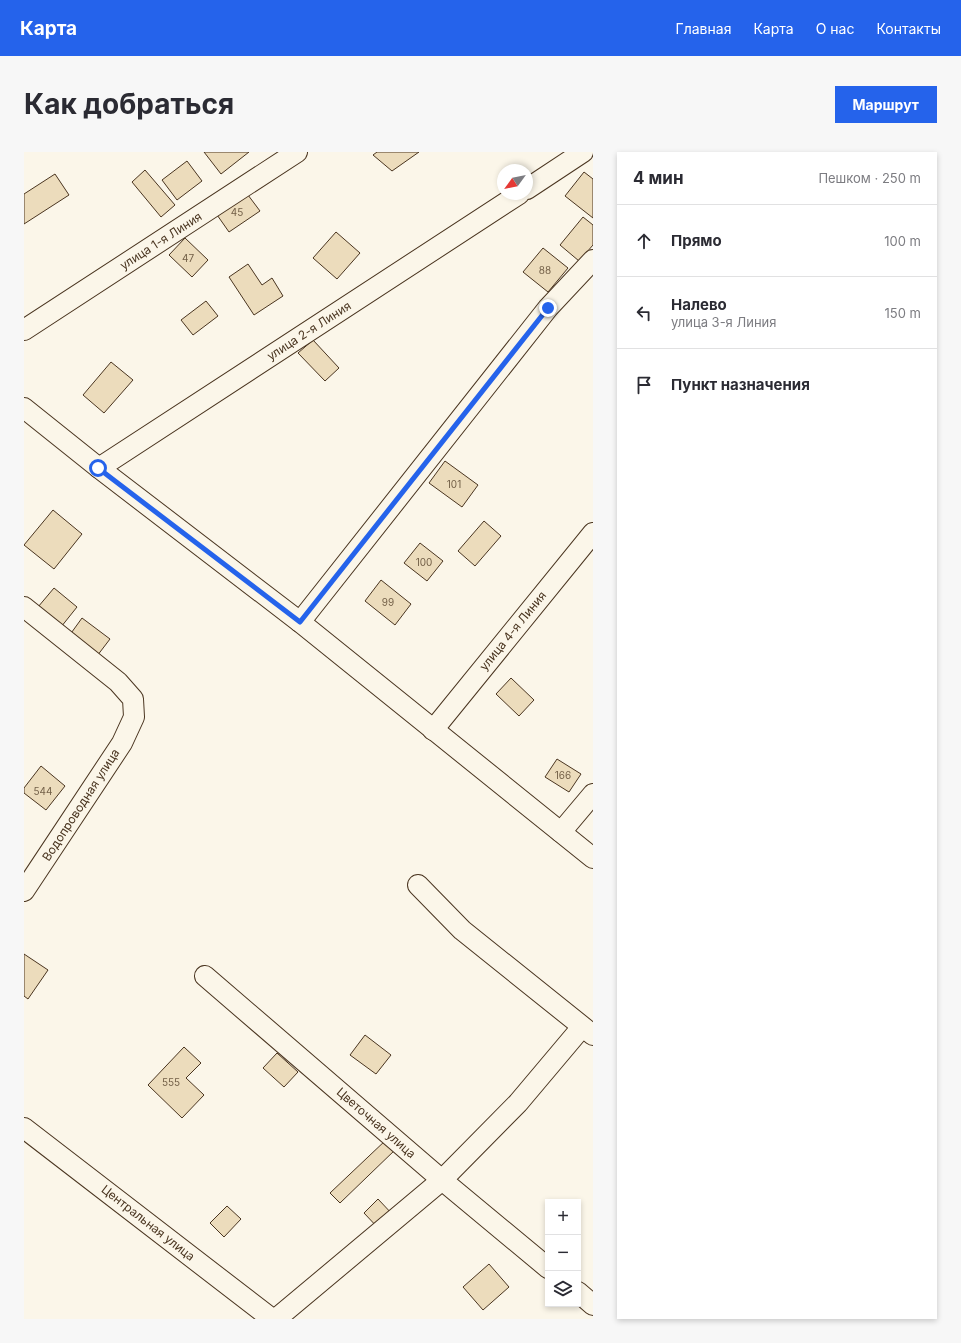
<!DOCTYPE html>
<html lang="ru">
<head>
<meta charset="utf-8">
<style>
  :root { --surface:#fff; --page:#f7f7f7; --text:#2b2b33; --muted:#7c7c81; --line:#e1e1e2; --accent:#2563eb }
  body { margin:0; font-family:Inter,sans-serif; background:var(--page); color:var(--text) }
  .controls { position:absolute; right:12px; bottom:12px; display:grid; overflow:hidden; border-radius:0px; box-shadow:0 2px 6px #0003 }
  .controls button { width:36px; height:36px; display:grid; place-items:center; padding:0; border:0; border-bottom:1px solid var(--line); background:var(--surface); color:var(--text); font:20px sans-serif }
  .compass { position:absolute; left:473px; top:12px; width:36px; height:36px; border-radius:50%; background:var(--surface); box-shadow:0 2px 6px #0003; rotate:237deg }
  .stop { position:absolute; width:12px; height:12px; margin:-9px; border:3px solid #2563eb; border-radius:50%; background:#fff }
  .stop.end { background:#2563eb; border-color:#fff; box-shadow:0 1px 4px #0008 }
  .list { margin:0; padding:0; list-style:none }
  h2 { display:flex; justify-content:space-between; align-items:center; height:52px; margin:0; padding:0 16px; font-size:17px }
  h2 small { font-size:13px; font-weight:400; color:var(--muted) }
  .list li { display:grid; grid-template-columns:26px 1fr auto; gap:12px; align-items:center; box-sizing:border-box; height:72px; padding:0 16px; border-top:1px solid var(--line) }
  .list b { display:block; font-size:15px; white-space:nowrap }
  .list p { margin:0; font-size:13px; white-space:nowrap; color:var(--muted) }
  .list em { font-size:13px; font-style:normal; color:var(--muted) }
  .icon { flex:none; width:22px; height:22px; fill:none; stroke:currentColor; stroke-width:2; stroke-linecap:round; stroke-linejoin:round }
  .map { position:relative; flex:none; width:569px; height:1167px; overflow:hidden; border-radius:0px }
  header { display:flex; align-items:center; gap:24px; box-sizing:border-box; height:56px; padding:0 20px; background:var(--accent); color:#fff }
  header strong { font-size:19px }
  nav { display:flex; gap:22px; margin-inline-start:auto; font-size:14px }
  .intro { display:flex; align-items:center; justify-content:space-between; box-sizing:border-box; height:96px; padding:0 24px }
  h1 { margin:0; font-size:28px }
  .button { padding:10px 18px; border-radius:0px; background:var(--accent); color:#fff; font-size:14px; font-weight:700 }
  main { display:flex; gap:24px; padding:0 24px }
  aside { flex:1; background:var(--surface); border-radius:0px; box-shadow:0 2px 6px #0003 }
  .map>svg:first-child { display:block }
  .building { fill:#ecdcbc; stroke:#4a3520 }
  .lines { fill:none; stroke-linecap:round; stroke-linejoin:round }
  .minor-casing { stroke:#4a3520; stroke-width:22 }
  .minor { stroke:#fbf6e9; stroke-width:20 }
  .route { stroke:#2563eb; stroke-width:5 }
  .labels { text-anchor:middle; stroke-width:3; stroke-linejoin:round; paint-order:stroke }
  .number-label { font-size:10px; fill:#725f47 }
  .street-label { font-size:12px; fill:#4a3520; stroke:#fbf6e9 }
</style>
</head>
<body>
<header>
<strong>Карта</strong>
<nav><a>Главная</a><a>Карта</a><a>О нас</a><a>Контакты</a></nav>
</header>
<div class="intro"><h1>Как добраться</h1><a class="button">Маршрут</a></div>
<main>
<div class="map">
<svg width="569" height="1167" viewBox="0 0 569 1167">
  <rect width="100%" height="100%" fill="#fbf6e9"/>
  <!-- building -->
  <g class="building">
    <path d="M180,0H225L197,22Z"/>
    <path d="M353,0H395L368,19L349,3Z"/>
    <path d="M163,9L178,29L153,48L138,28Z"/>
    <path d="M121,18L151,53L137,65L108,30Z"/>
    <path d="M560,20L569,27V66L541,44Z"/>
    <path d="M31,22L45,43L0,72V42Z"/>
    <path d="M221,39L236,59L205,80L191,60Z"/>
    <path d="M559,65L569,73V93L555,109L536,93Z"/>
    <path d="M312,80L336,101L313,127L289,106Z"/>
    <path d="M161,86L184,108L168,125L145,103Z"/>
    <path d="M519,96L544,116L524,140L499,120Z"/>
    <path d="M224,112L238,133L248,126L259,144L230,163L205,125Z"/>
    <path d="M182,149L194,164L169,183L157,168Z"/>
    <path d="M289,188L315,216L301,229L274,201Z"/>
    <path d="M87,210L109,228L80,261L59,243Z"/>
    <path d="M421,309L454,333L438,355L405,331Z"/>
    <path d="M29,358L58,382L30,417L0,393Z"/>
    <path d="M460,369L477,384L451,414L434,399Z"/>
    <path d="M396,391L419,409L403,429L380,411Z"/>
    <path d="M357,428L387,452L371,473L341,449Z"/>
    <path d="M30,436L53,455L37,475L14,455Z"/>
    <path d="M58,466L86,487L73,504L45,484Z"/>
    <path d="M487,526L510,548L495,564L472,542Z"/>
    <path d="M533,607L557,622L545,640L521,625Z"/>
    <path d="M17,614L41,634L22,658L0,641V636Z"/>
    <path d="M0,802L24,818L4,847L0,844Z"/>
    <path d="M341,883L367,903L352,922L326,903Z"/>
    <path d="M160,895L177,911L162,926L180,943L158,966L124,933Z"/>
    <path d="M253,901L274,920L260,935L239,916Z"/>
    <path d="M363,987L372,997L316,1051L306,1041Z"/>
    <path d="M354,1047L370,1064L356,1078L340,1061Z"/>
    <path d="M203,1054L217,1067L200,1085L186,1071Z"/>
    <path d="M465,1112L485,1135L459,1158L439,1135Z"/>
  </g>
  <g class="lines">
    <defs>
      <g id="minor">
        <path d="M503,37L559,0"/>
        <path d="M0,178L273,0"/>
        <path d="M0,256L75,316L276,470L569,706"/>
        <path d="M75,316L495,42"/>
        <path d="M0,455L94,530L109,547L110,565L98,591L0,739"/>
        <path d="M276,470L524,156L569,108"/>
        <path d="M409,578L569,381"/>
        <path d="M537,680L569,642"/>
        <path d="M394,733L438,778L569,883"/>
        <path d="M181,824L418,1028L524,1116"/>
        <path d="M0,976L248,1167"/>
        <path d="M554,1140L569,1153"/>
        <path d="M252,1167L418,1028L494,951L558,875"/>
      </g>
    </defs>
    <!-- minor casing -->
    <use href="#minor" class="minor-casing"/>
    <!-- minor -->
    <use href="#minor" class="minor"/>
  </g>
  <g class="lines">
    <!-- route -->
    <path class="route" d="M74,316L276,470L524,156"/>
  </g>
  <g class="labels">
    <!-- number labels -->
    <g class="number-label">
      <text x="213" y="64">45</text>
      <text x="164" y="110">47</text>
      <text x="521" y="122">88</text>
      <text x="430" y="336">101</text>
      <text x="400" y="414">100</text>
      <text x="364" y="454">99</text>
      <text x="539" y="627">166</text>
      <text x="19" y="643">544</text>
      <text x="147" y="934">555</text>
    </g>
    <!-- street labels -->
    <g class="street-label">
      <text transform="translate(137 89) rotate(-33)" y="4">улица 1-я Линия</text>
      <text transform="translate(285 179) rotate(-33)" y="4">улица 2-я Линия</text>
      <text transform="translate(489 479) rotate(-51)" y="4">улица 4-я Линия</text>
      <text transform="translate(57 653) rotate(-57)" y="4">Водопроводная улица</text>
      <text transform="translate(352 971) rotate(41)" y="4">Цветочная улица</text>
      <text transform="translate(124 1071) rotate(38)" y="4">Центральная улица</text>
    </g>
  </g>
</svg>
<div class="controls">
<button>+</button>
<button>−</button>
<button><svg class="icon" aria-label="layers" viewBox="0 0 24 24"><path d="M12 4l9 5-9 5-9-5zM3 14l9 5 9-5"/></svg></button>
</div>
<svg class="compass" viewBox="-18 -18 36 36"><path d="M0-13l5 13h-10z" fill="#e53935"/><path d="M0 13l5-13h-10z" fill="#7c7c81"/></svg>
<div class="stop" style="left:74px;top:316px"></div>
<div class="stop end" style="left:524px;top:156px"></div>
</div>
<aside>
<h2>4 мин<small>Пешком · 250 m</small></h2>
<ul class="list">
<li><svg class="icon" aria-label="ahead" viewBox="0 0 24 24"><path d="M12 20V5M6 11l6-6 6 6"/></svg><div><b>Прямо</b></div><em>100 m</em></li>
<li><svg class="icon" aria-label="left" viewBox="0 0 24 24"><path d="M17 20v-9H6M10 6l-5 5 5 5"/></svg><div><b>Налево</b><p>улица 3-я Линия</p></div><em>150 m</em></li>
<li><svg class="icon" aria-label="arrive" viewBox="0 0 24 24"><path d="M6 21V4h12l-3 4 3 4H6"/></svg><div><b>Пункт назначения</b></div></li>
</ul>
</aside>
</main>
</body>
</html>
